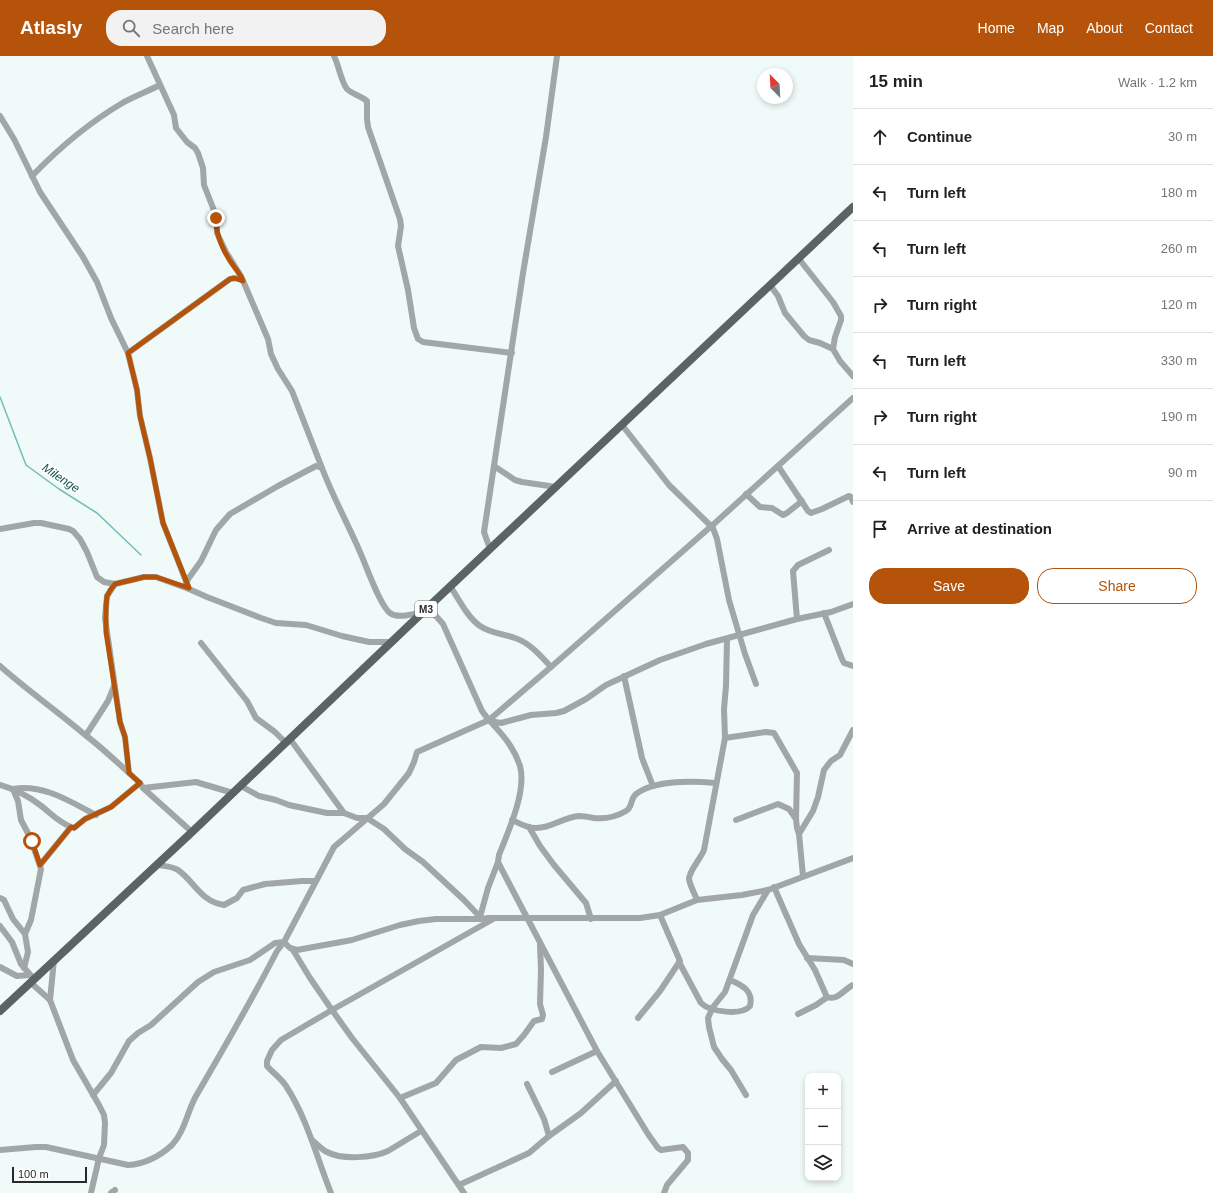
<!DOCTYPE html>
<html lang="en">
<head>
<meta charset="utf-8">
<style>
  :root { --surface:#fff; --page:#f2f2f2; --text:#202124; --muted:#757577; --line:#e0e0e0; --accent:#b45309 }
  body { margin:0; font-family:Helvetica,sans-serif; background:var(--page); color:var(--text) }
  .controls { position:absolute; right:12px; bottom:12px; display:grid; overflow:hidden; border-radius:8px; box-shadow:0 2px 6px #0003 }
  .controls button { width:36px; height:36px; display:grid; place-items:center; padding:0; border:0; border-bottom:1px solid var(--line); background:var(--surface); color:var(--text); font:20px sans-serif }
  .compass { position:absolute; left:757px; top:12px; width:36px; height:36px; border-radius:50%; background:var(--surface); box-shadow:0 2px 6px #0003; rotate:336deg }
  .scale { position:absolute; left:12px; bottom:10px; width:75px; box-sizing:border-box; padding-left:4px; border:2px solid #262a29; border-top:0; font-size:11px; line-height:14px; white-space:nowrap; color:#262a29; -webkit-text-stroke:3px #fff; paint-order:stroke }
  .stop { position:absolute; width:12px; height:12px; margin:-9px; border:3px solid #b45309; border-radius:50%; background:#fff }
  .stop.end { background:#b45309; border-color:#fff; box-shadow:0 1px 4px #0008 }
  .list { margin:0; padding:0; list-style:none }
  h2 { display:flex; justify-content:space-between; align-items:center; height:52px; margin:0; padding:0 16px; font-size:17px }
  h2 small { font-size:13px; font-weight:400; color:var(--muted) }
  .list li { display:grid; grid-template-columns:26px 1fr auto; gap:12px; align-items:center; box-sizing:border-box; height:56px; padding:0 16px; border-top:1px solid var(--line) }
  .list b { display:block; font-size:15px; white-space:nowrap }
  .list em { font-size:13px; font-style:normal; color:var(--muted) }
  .actions { display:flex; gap:8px; padding:12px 16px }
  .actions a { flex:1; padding:9px 0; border:1px solid var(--accent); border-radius:16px; text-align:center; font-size:14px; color:var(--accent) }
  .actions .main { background:var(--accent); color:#fff }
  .icon { flex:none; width:22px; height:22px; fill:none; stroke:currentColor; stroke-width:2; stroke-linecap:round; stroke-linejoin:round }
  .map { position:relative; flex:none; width:853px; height:1137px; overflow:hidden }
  header { display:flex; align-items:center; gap:24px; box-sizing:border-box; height:56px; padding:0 20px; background:var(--accent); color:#fff }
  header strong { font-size:19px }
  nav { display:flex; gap:22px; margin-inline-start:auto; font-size:14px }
  .search { width:280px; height:36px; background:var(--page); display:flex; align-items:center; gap:10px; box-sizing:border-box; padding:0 14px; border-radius:16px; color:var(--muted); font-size:15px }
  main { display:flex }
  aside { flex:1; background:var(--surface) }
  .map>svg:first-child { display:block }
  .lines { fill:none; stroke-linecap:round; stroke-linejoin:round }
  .stream { stroke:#73bcb8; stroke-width:1.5 }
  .minor { stroke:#a1a6a6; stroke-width:6 }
  .major { stroke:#5b6463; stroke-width:8 }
  .route { stroke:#b45309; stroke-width:5 }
  .labels { text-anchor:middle; stroke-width:4; stroke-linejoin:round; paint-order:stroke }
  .shield { fill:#fff; stroke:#676a69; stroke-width:1 }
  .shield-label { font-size:10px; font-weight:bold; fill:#262a29 }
  .water-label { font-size:12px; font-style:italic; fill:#125351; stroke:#fff }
</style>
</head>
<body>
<header>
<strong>Atlasly</strong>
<div class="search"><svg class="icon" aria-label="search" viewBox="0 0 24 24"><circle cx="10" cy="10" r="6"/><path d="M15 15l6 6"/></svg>Search here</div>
<nav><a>Home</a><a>Map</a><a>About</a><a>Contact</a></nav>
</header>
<main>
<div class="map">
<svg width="853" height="1137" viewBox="0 0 853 1137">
  <rect width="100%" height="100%" fill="#effaf9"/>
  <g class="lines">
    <!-- stream -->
    <path class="stream" d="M0,341L26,409L59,433L97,457L141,499"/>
    <!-- minor -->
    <g class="minor">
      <path d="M147,0L174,59L176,72L187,86L195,92L198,97L203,112L204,129L217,162V177L226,196L241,220L268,283L271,298L278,313L292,335L322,412"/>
      <path d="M334,0C339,10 341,25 347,33C352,38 361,40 367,45V63L368,71L400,163L401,170L398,190L408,234L414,272L418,283L423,286L512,297"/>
      <path d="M0,60L14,83L40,136L83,201L97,226L111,262L128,297L137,334L140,360L150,402L163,467L189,533"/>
      <path d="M32,120C59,92 90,66 124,46C135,40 148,35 160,29"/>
      <path d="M799,203L833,246L841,260V264L835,281L833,293"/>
      <path d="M770,229L778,240L785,257L804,280L809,284L820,287L833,293L840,305L853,320"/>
      <path d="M128,297L230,223L238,222L243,225"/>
      <path d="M622,369L669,429L713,472L717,483L729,544L745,598L756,628"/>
      <path d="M494,410L515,424L522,426L556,431"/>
      <path d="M778,410L808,455L811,457L822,453L849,440L851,441L853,446"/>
      <path d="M746,438L760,451L772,452L783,459L787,457L802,445"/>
      <path d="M0,473L34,467H41L69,473L73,475L80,483L87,496L97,521L104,526L115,528L144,521H156L189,533L207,541L261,562L276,567L306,569L342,580L369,586H391"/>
      <path d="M490,493L484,476L523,217L546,81L557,0"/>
      <path d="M186,526L201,505L216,474L230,458L278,430L316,410L322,412C333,441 348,468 360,496C366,509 380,550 390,557C398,563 413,558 423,556"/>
      <path d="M115,528L107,540L105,562L120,666L125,681L129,717"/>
      <path d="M450,530C459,543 467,561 480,570C490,577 504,578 515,582C530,587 541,600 551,611"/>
      <path d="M428,551L443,568L482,655C491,668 503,677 511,691C515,697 518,704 520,710C527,735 508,776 499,799L498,806L512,833L597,995L648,1078L658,1092L661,1094L683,1091L688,1097V1104L667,1129L664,1137"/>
      <path d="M824,557L842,603L844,607L853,610"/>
      <path d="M797,563L793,515L798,509L829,494"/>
      <path d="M201,587L247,645L256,662L275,676L286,687"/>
      <path d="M0,610C27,634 57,655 84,678C104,693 122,711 140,727L143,732L192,776"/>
      <path d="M624,620L642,702L653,730"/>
      <path d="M490,665L501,667L531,659L556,657L564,655L586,643L606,629L660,604L706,588L797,563L831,556L853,548"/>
      <path d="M86,679L108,645L114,630"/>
      <path d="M725,682L766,676L774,677L797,717L796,763L797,772L799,778"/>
      <path d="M290,683L344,757"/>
      <path d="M0,729C14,733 28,740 40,749C52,758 57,765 71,771"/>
      <path d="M241,730L259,740L276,744L289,749L327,757H344L357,762H367L384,773L405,793L423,806L464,844L482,863"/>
      <path d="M143,732L196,726L233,737"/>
      <path d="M13,733L18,745L21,764L30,781L41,813L31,864L25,878"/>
      <path d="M13,733C42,727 71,746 96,759"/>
      <path d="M512,764C519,767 527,772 535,772C551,773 563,761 579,760C584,760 589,761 594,762C605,763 616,761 626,755C633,751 630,743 636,738C656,723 693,725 716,727"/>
      <path d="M736,764L778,748L789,753L796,763"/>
      <path d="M529,771L540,790L554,809L586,847L591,863"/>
      <path d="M40,809L71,771L74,772L85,763L111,751L140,727"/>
      <path d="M157,809C163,810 172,810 178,814C195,826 200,845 224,849L237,842L243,834L265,828L302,825H315"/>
      <path d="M803,820L799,778L813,755L818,741L824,714L831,705L840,699L853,674"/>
      <path d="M774,831L799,888L815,914L826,939V942L816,949L798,958"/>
      <path d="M0,842L4,844L13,863L25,878L28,896L24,912"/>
      <path d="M697,844C695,838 690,830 689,823C689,815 701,802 704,794L725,682L724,653L726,630L727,583"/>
      <path d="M480,861L488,832L498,806"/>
      <path d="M0,870L12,886L21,908L34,923"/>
      <path d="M293,894L310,922L332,954L352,982L400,1042L464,1137"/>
      <path d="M807,902L844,904L853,908"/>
      <path d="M679,906L701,947C710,956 742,960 750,950C754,935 742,929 730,924"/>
      <path d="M0,911L17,920L30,919"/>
      <path d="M30,926L50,944L73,1004L99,1049L104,1059L105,1067L104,1089L99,1102L91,1137"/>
      <path d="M826,941C838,945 843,934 853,929"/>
      <path d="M50,944L54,904"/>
      <path d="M638,962L660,935L680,905L660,859"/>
      <path d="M552,1016L597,995"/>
      <path d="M527,1028L544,1063L549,1080"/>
      <path d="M93,1039L111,1017L129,985L138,977L151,969L198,926L214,916L250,904L275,887L284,886L290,892L297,894L352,884L400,869L419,865L436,863H482L488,862H640L660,859L697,844L742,839L768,834L853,802"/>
      <path d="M746,1039L731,1014L722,1003L714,991L709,971L708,962L713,951L725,936L753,859L768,834"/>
      <path d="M400,1042L436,1027L456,1004L481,991L501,992L516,988L524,979L534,965L542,963L543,959L540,948L541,914L540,888"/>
      <path d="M312,1084C317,1088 321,1093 327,1096C342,1104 373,1102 388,1095L421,1075"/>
      <path d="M0,1094L36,1091H46L128,1109C145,1108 160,1100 172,1089C185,1075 187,1056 196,1040C224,992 252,944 277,895L284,886L334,791L384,748L409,717L414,706L417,696L489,664L551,611L716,466L853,342"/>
      <path d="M459,1129L529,1097L549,1080L581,1057L616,1025"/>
      <path d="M111,1137L115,1134"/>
      <path d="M331,1137C317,1102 307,1062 286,1030C281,1022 273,1017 267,1010V1005L272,994L281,984L332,954L495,862"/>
    </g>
    <!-- major -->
    <path class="major" d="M0,955L192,776L423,556L853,151"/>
  </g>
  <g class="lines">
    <!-- route -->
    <path class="route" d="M32,785L40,809L71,771L74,772L85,763L111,751L140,727L129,717L125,681L120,666L106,576V550L107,540L111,533L115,528L144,521H156L189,532L163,467L150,402L140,360L137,334L128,297L230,223L234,222L243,225C241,219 238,216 235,212C225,199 215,179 216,162"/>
  </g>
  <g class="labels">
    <!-- shield labels -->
    <rect class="shield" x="415" y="545" width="22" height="16" rx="3"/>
    <g class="shield-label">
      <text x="426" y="557">M3</text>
    </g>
    <!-- water labels -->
    <g class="water-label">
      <text transform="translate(61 422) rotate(34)" y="4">Milenge</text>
    </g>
  </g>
</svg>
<div class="controls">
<button>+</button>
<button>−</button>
<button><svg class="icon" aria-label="layers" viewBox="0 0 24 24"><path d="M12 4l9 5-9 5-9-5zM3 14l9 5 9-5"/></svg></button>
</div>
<svg class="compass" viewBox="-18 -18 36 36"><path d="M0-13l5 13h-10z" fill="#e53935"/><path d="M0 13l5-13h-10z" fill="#757577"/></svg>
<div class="scale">100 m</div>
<div class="stop" style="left:32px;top:785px"></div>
<div class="stop end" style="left:216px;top:162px"></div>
</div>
<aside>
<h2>15 min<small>Walk · 1.2 km</small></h2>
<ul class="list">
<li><svg class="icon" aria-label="ahead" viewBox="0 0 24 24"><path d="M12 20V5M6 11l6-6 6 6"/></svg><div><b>Continue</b></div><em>30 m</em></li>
<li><svg class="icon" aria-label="left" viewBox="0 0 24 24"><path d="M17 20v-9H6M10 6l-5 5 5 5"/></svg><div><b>Turn left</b></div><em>180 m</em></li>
<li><svg class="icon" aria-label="left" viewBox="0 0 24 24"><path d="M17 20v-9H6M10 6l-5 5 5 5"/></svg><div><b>Turn left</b></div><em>260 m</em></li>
<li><svg class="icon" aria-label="right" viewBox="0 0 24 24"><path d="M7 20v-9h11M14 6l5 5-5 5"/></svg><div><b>Turn right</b></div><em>120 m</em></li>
<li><svg class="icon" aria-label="left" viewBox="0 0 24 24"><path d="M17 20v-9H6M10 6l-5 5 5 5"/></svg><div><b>Turn left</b></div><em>330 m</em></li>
<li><svg class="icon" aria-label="right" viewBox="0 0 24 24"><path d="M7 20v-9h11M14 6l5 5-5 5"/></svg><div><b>Turn right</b></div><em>190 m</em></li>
<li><svg class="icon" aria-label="left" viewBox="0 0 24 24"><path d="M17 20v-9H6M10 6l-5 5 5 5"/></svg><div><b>Turn left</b></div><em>90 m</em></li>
<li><svg class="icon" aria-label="arrive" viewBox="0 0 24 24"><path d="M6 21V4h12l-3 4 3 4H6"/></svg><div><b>Arrive at destination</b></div></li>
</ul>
<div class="actions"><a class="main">Save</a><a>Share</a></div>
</aside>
</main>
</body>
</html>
